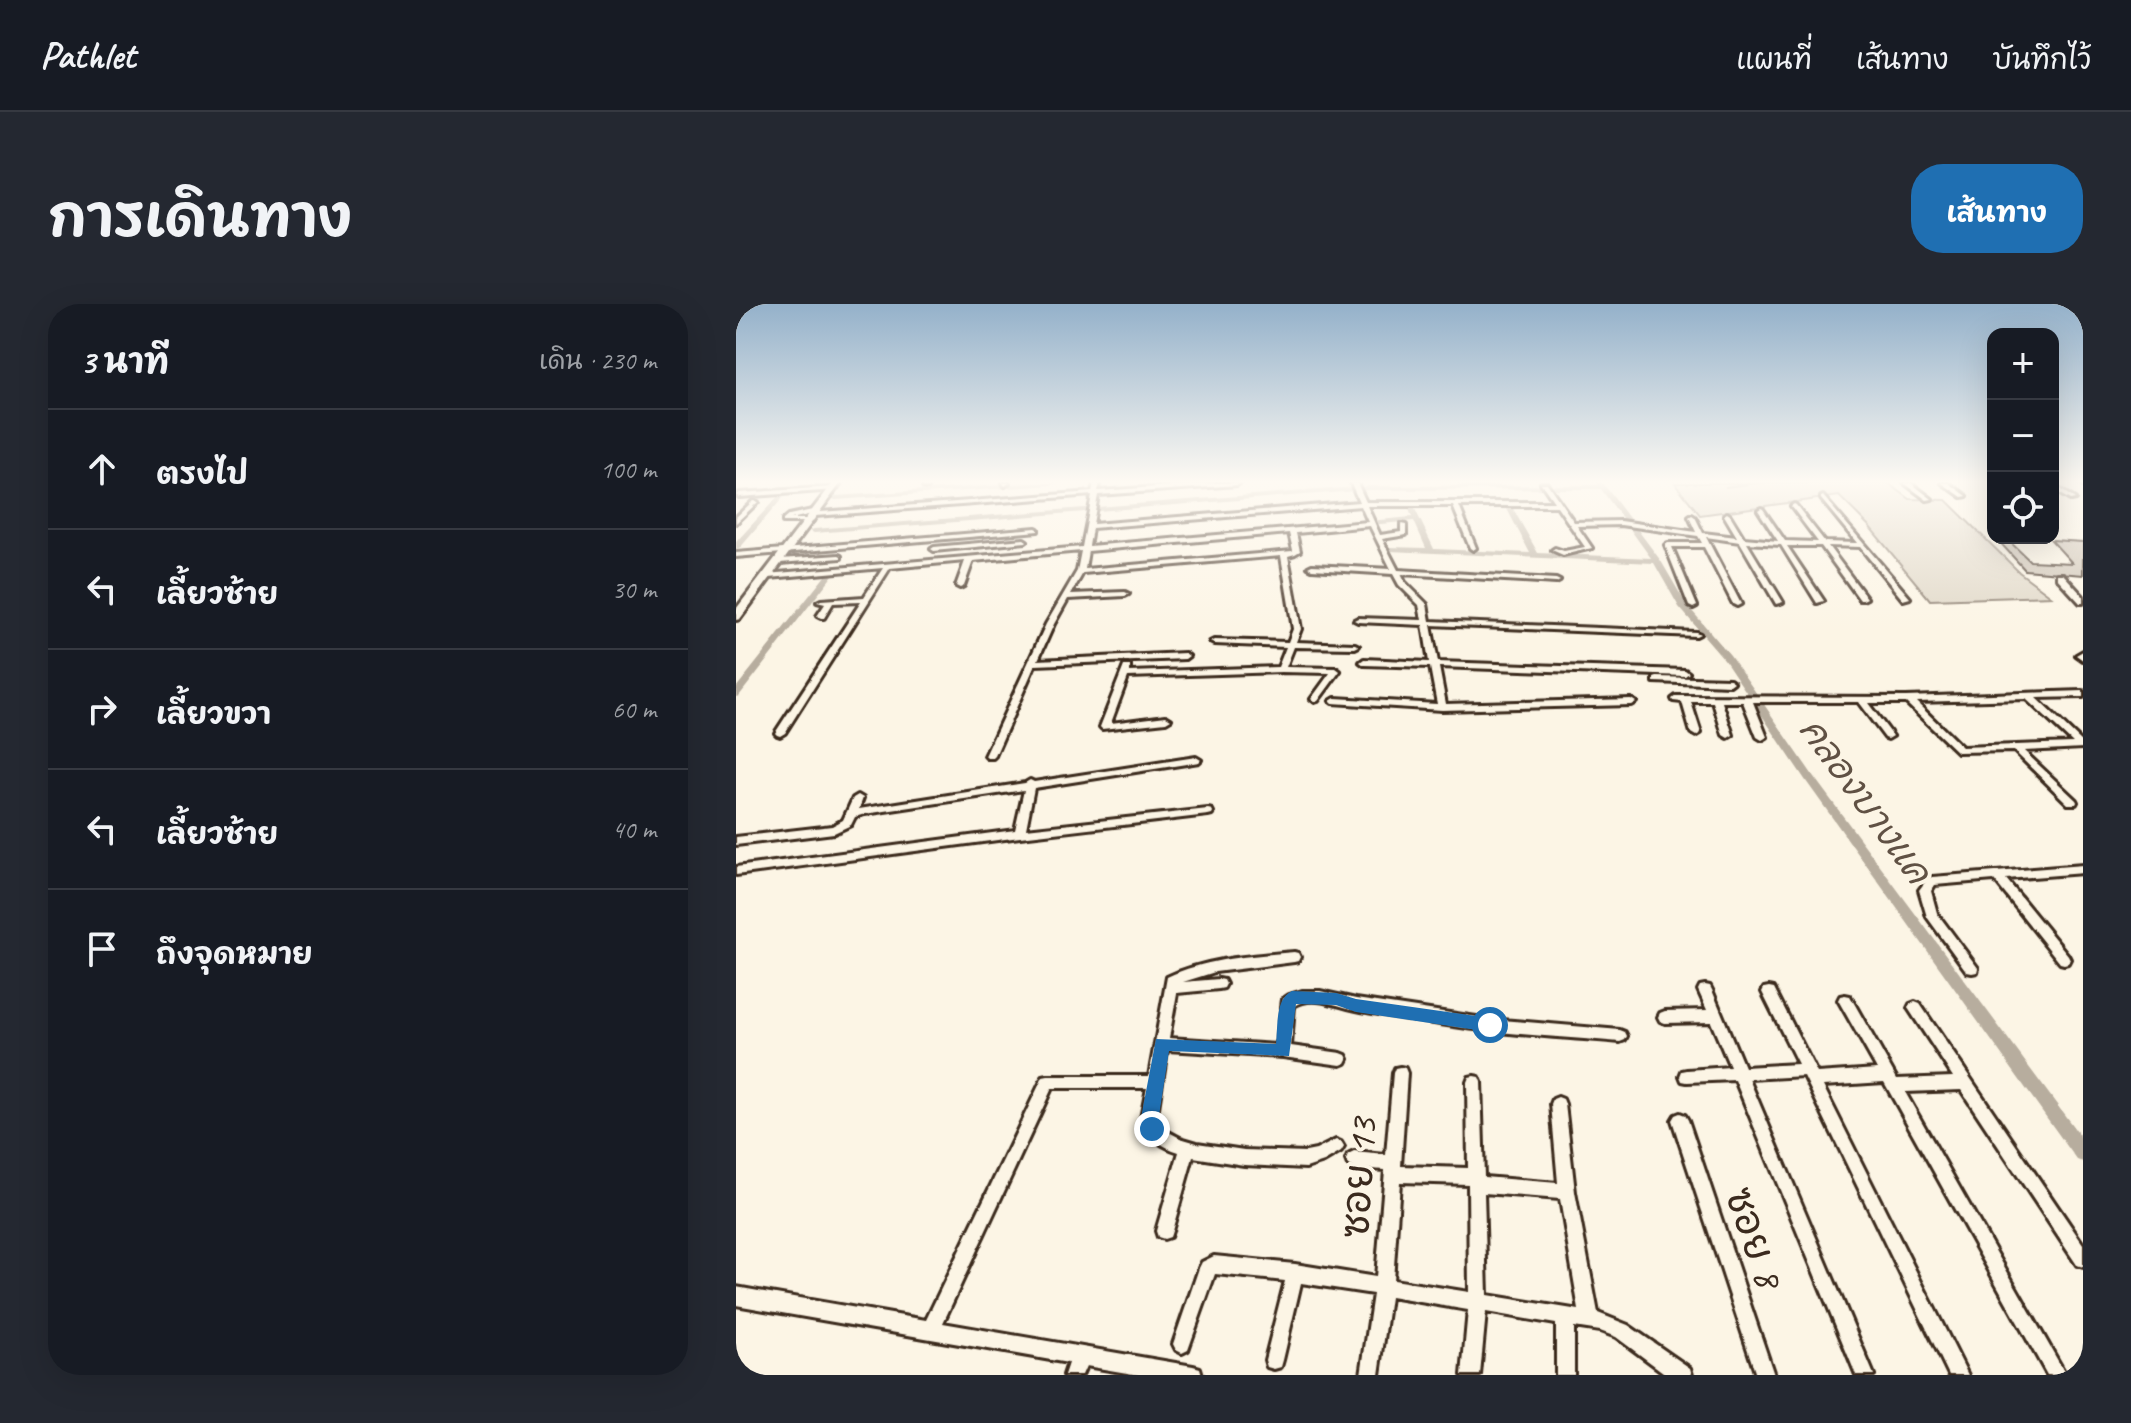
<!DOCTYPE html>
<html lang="th">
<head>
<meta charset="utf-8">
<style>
  :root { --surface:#171b24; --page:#242831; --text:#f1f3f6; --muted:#9ea1a6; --line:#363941; --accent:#1f6fb2 }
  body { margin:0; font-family:Caveat,"Playpen Sans Thai",sans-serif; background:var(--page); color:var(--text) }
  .controls { position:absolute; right:24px; top:24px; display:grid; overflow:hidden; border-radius:16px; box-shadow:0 8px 32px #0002 }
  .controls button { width:72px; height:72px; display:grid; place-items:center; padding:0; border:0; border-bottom:2px solid var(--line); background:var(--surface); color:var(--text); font:40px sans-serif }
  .stop { position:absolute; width:24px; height:24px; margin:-18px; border:6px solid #1f6fb2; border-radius:50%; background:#fff }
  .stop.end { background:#1f6fb2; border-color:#fff; box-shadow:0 2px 8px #0008 }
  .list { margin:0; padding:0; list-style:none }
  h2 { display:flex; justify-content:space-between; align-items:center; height:104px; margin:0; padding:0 32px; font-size:34px }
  h2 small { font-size:26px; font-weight:400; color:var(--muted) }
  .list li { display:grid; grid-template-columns:52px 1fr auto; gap:24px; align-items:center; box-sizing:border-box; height:120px; padding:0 32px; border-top:2px solid var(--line) }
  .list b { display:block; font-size:30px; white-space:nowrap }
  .list em { font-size:26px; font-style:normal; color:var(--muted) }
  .icon { flex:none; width:44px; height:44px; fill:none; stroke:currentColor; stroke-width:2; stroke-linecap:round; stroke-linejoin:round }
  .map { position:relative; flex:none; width:1347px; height:1071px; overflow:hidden; border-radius:32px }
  header { display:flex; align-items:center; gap:48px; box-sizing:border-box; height:112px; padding:0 40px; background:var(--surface); border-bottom:2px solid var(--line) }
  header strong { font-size:38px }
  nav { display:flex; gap:44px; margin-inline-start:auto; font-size:28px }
  .intro { display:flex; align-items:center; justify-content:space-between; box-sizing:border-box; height:192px; padding:0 48px }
  h1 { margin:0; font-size:56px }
  .button { padding:20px 36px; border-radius:32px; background:var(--accent); color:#fff; font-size:28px; font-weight:700 }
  main { display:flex; gap:48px; padding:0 48px }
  aside { flex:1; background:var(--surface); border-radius:32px; box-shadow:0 8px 32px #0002 }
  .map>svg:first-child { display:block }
  .green { fill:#e0d8c8; stroke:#8e8173; stroke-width:2 }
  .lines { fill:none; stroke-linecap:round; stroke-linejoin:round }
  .canal { fill:#b7ad9e; fill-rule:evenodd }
  .building { fill:#ccc2b3; stroke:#3b2a1e; stroke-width:2 }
  .street-casing { stroke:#3b2a1e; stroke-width:6 }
  .secondary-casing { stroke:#3b2a1e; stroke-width:6 }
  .street { fill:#fcf5e5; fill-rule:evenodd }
  .secondary { fill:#fcf5e5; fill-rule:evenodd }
  .route { fill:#1f6fb2 }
  .labels { text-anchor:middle; stroke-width:8; stroke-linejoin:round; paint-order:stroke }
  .water-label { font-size:36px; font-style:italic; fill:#605144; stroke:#fcf5e5 }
  .near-street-label { font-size:40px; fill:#3b2a1e; stroke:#fcf5e5 }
</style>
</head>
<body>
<header>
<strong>Pathlet</strong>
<nav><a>แผนที่</a><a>เส้นทาง</a><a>บันทึกไว้</a></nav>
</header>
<div class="intro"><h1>การเดินทาง</h1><a class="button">เส้นทาง</a></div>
<main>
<aside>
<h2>3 นาที<small>เดิน · 230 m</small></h2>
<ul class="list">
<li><svg class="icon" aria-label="ahead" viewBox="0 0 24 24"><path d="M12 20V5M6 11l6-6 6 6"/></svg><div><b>ตรงไป</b></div><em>100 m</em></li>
<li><svg class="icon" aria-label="left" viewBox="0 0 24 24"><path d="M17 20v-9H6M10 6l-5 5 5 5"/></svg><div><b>เลี้ยวซ้าย</b></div><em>30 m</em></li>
<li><svg class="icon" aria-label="right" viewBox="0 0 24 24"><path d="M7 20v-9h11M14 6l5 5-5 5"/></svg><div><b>เลี้ยวขวา</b></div><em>60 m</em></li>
<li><svg class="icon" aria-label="left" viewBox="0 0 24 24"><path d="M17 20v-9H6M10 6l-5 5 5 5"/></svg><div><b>เลี้ยวซ้าย</b></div><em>40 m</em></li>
<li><svg class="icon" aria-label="arrive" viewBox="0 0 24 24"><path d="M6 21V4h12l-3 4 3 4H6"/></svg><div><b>ถึงจุดหมาย</b></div></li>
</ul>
</aside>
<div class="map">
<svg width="1347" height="1071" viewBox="0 0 1347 1071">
  <rect width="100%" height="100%" fill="#fcf5e5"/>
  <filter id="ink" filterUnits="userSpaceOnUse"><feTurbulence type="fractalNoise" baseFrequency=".0125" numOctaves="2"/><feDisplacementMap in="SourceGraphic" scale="16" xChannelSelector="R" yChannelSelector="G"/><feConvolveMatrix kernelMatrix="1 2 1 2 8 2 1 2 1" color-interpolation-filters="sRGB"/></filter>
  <g filter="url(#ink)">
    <!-- green -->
    <path class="green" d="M939,179H1015L989,183L1023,179H1152L1174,195L1210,196L1283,268L1315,292L1194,296L1133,222L1103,192L964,211Z"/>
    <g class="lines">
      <!-- canal -->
      <g class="canal">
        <path d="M291,179H320L317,181L99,196L96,194L99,192Z"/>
        <path d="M861,179H867L869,182L925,257L950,300L994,351L1078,473L1347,836V858L1341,856L1070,477L988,355L943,303L918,259L654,247L650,245L651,243L690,244L678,217L622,222L618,220L622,218L676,213L673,205L676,203L679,205L698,245L794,249L770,203L773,201L776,203L802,249L915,254L865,185L633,186L78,229L74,227L78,225L633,182L862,181Z"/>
        <path d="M46,188L51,189L3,245H0V238Z"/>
        <path d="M361,240L365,242L364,244L95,267L98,269L97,271L3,392L0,393V384L93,267L41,271H38V267Z"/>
      </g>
    </g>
    <!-- building -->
    <path class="building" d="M1260,234H1270L1294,257L1336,259L1315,236L1347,238V271L1289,266Z"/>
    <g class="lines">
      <defs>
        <g id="street">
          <path d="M189,179H195L192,184L187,183Z"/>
          <path d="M267,179H273L269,182Z"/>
          <path d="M358,179H364L362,187L479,179H504L501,181L362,191L357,220L623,198L615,179H621L630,198H818L805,179H811L838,218L885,217L960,228L953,213L956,211L959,213L967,229L1001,233L988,211L991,209L994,211L1008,234L1042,237L1022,206L1025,204L1027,205L1049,237L1082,238L1055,202L1058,200L1060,201L1089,238L1121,239L1085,195V193L1087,192L1174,294L1167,296L1124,243L1092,242L1131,294L1127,296H1124L1085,242H1051L1088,297L1081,299L1045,241L1011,239L1047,298L1040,300L1004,238L970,233L1005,300L1001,302L997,300L968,243H936L961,302L957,304L953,302L929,241L932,239H966L962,232L885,221L841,222L856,244L827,251L816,246L819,244L828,247L849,243L821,202H723L740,244L737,246L734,244L717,202H631L644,231L665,228V220L670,221V231L646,235L662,266L820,275L824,277L820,279L665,270L669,278L691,300L694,317L960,328L964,330L960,332L695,321L702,358L949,366L953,369L949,372L703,363L710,400L895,395L900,398L895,401L706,406L596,399L594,397L599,394L701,400L694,363L628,361L624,358L628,355L693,358L687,321L622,318L618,316L622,314L686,316L683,301L663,281L657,270L576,265L572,263L576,261L655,265L634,222L560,229L564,247L559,250L552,252L565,325L560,338L619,340L623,342L619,344L558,343L550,363L600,364L604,367L582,397L579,398L575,395L594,369L545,368L392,373L375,419L430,412L435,415L430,418L366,425L364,423L388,362H394V368L542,363L550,343L478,340L474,338L478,336L552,338L557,325L545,252L347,269L335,290L389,288L393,290L389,292L332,295L318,320L302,356L449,349L453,352L449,355L299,361L259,452L257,454H251L249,452L310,320L341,267L345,247L237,257L228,282L224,284L220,282L229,257L154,264L49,429L44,432L41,431L39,429L125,298L97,299L88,314H85L81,312L89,300L81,298L85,296L128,293L147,264L33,274H30V270L346,243L356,191L79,212L76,210L55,215H74L77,217L76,218H47V216L53,211L81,205L84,208L356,188ZM625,202L632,218L353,242L356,224ZM553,229L557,246L556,247L349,265L352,247Z"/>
          <path d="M1168,179H1175L1196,195L1191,196Z"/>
          <path d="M1206,179H1213L1231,192L1226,193Z"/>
          <path d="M1343,179H1347V182Z"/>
          <path d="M1317,181L1319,182L1339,195L1334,196L1317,186Z"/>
          <path d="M97,183L100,185L99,186L3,193L0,191L3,189Z"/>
          <path d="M17,197L22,198L0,219V213Z"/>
          <path d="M300,224L302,225V227L0,253V249Z"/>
          <path d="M288,235L291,237L290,238L198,247L195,245L198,243Z"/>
          <path d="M103,251L105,252V254L44,259L40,257L44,255Z"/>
          <path d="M1321,270H1327L1347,292V299H1344L1321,274Z"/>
          <path d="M1347,347V356L1340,351Z"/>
          <path d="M921,373L994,375L998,378L994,381L918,378V374Z"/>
          <path d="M1347,387V393L1300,394L1347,439V444L1288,447L1340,496L1341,498L1340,500H1332L1278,447L1221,448L1170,399H1132L1157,432L1152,435L1149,434L1122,398H1017L1031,433L1026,436L1021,433L1007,398H986L997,431L992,434L987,431L977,398H955L965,429L960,432L955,429L946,398L937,397L936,395L940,392L1170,393ZM1290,395L1337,439L1226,443L1180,398Z"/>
          <path d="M460,453L465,456L463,458L298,484L290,525L472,505L476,506L477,508L476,510L472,511L284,533L0,571V563L279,526L288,486L129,510L119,513L115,521L98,529L0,541V533L96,522L107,516L117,494L122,491L127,494L123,505L289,479L294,476L298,478Z"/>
          <path d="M1347,561V569L1270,575L1332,651L1334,655L1332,659L1328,660L1324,659L1258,576L1199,581L1195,587L1201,609L1242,664L1241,668L1236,669L1231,668L1191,613L1183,586L1192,574L1196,573Z"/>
          <path d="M558,648L562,649L564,653L562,657L558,658L479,668L447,678L483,675L488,676L490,680L488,684L483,685L441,689L433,734L541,741L547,695L553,691L566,687H584L620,695L754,715L884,726L889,728L891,732L889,736L884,738C841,734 797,732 754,727C711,722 667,714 625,707C604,704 578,689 558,702L555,742L605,749L610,751L612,755L610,759L605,761L547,753L431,746L420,817L429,826L444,834L461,839L508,846L570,848L580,846L600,836L605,838L608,843L605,848L588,858L570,864L508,861L457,853L436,927L434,933L428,935L422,933L420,927L443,848C427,843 413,834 404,819L411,784H316L207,1019L457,1062L464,1064L466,1071H403L350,1062L346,1071H328L332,1059L0,1001V983L190,1016L307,773L312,772H413L431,673C471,654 515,652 558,648Z"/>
          <path d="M969,681L974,682L976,686L1008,763L1062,760L1026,688L1028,684L1033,683L1038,684L1081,769L1141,765L1102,696L1104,692L1109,691L1114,692L1161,775L1217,773L1172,704L1174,700L1179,698L1184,700L1347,940V963L1341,961L1225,786L1169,788L1330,1071H1311L1148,778L1087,782L1232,1071H1213L1068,772L1013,775L1138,1071H1120L999,776L951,778L946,777L944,772L946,767L951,766L994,763L975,718L929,719L924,717L922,713L924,709L929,707L971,706L962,686L964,682Z"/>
          <path d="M664,763L669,764L671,769L665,862L732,864L731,778L733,773L738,772L743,773L745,778L748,873L822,879L815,800L817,795L822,793L827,795L829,800L839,888L862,1009L892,1021L954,1064L956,1071H931L880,1033L864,1027L838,1023V1071H820V1020L750,1008L744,1071H726L732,1006L654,993L643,1071H625L637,990L565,979L547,1056L545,1063L538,1065L531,1063L529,1056L549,977L479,970L452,1046L446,1049L440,1046L437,1040L463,964L466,958L478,952L559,960L640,973L649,866L618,864L612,861L610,856L612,851L618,848L650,851L657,769L659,764ZM664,878L732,880L733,988L657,976ZM748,889L824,895L843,1006L751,991Z"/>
          <path d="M944,809L949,811L952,816L1038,1071H1020L936,816L939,811Z"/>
        </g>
        <path id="secondary" d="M97,179H105L4,315L0,316V305Z"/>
      </defs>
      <!-- street casing -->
      <use href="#street" class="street-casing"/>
      <!-- secondary casing -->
      <use href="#secondary" class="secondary-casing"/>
      <!-- street -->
      <use href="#street" class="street"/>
      <!-- secondary -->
      <use href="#secondary" class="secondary"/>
    </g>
  </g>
  <!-- sky -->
  <linearGradient id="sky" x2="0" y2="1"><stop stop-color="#94b1ca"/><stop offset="0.54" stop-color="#fefaf3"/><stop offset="1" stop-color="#fefaf3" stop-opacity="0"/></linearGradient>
  <rect width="1347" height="329" fill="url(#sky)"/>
  <!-- route -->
  <path class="route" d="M556,687L600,689L620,695L754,714L762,721L754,728L620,708L600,701L560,700L553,752L433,747L422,818L425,825L422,831L416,834L410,831L404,819L420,735L540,740C542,722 539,695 556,687Z"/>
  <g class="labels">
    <!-- water labels -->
    <g class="water-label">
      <text transform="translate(1130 496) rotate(54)" y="13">คลองบางแค</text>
    </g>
    <!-- near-street labels -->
    <g class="near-street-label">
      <text transform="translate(622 874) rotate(-86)" y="14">ซอย 13</text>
      <text transform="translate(1019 933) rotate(71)" y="14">ซอย 8</text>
    </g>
  </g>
</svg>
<div class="controls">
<button>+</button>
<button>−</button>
<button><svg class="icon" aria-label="locate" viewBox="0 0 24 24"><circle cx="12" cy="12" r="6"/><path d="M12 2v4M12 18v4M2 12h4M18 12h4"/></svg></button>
</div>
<div class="stop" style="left:754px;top:721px"></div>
<div class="stop end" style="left:416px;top:825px"></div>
</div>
</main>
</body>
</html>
